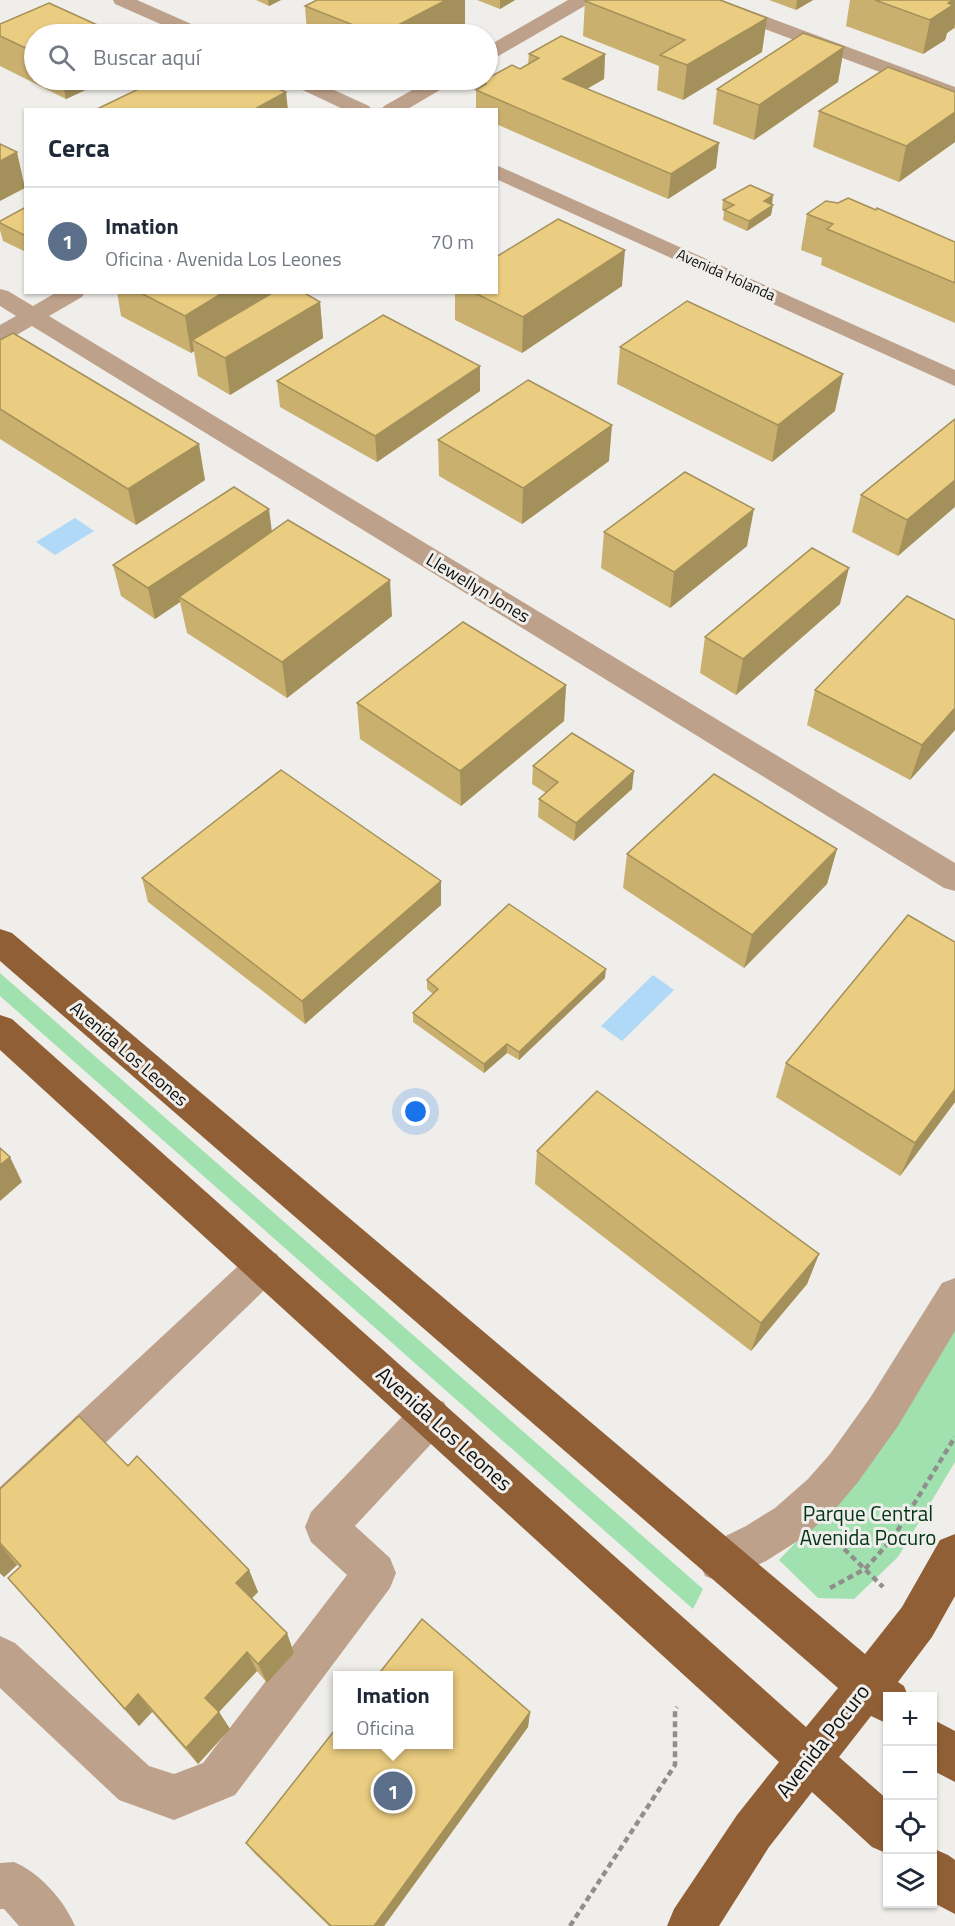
<!DOCTYPE html>
<html lang="es">
<head>
<meta charset="utf-8">
<style>
  :root { --surface:#fff; --page:#f6f6f7; --text:#1f2937; --muted:#747a83; --line:#e0e1e3; --accent:#db2777 }
  body { margin:0; font-family:"Titillium Web",sans-serif; background:var(--page); color:var(--text) }
  .controls { position:absolute; right:18px; bottom:18px; display:grid; overflow:hidden; border-radius:0px; box-shadow:0 2px 4px #0004 }
  .controls button { width:54px; height:54px; display:grid; place-items:center; padding:0; border:0; border-bottom:2px solid var(--line); background:var(--surface); color:var(--text); font:30px sans-serif }
  .you { position:absolute; left:416px; top:1112px; width:21px; height:21px; margin:-15px; border:4px solid #fff; border-radius:50%; background:#1a73e8; box-shadow:0 0 0 9px #1a73e833 }
  .badge { display:grid; place-items:center; width:39px; height:39px; border-radius:50%; background:var(--accent); color:#fff; font-size:20px; font-weight:700 }
  .pin { position:absolute; translate:-50% -50%; border:3px solid #fff; box-shadow:0 2px 6px #0006 }
  .popup { position:absolute; left:333px; top:1671px; width:120px; height:78px; box-sizing:border-box; display:grid; place-content:center; border-radius:0px; background:var(--surface); filter:drop-shadow(0 2px 4px #0005); font-size:20px; white-space:nowrap; color:var(--muted) }
  .popup b { font-size:22px; color:var(--text) }
  .popup::after { content:''; position:absolute; left:50%; top:100%; margin-left:-12px; border:12px solid transparent; border-top-color:var(--surface) }
  .list { margin:0; padding:0; list-style:none }
  h2 { display:flex; justify-content:space-between; align-items:center; height:78px; margin:0; padding:0 24px; font-size:26px }
  h2 small { font-size:20px; font-weight:400; color:var(--muted) }
  .list li { display:grid; grid-template-columns:39px 1fr auto; gap:18px; align-items:center; box-sizing:border-box; height:108px; padding:0 24px; border-top:2px solid var(--line) }
  .list b { display:block; font-size:22px; white-space:nowrap }
  .list p { margin:0; font-size:20px; white-space:nowrap; color:var(--muted) }
  .list em { font-size:20px; font-style:normal; color:var(--muted) }
  .icon { flex:none; width:33px; height:33px; fill:none; stroke:currentColor; stroke-width:2; stroke-linecap:round; stroke-linejoin:round }
  .map { position:relative; flex:none; width:955px; height:1926px; overflow:hidden }
  .search { position:absolute; background:var(--surface); box-shadow:0 2px 4px #0004; left:24px; top:24px; width:474px; height:66px; display:flex; align-items:center; gap:15px; box-sizing:border-box; padding:0 21px; border-radius:33px; color:var(--muted); font-size:22px }
  .panel { position:absolute; background:var(--surface); box-shadow:0 2px 4px #0004; left:24px; top:108px; width:474px; height:186px; border-radius:0px }
  .map>svg:first-child { display:block }
  .green { fill:#a0e1af }
  .water { fill:#afd9f7 }
  .lines { fill:none; stroke-linecap:round; stroke-linejoin:round }
  .path { stroke:#908f8c; stroke-width:4.5; stroke-dasharray:6 4; stroke-linecap:butt }
  .minor { fill:#bea18b; fill-rule:evenodd }
  .major { fill:#915f36; fill-rule:evenodd }
  .wall { fill:#cab06f }
  .shaded-wall { fill:#a4905a }
  .building { fill:#ebcd81; stroke:#a4905a; stroke-width:1.5 }
  .labels { text-anchor:middle; stroke-width:6; stroke-linejoin:round; paint-order:stroke }
  .far-street-label { font-size:15px; fill:#0e0e0c; stroke:#f0eeea }
  .street-label { font-size:18px; fill:#0e0e0c; stroke:#f0eeea }
  .near-street-label { font-size:21px; fill:#0e0e0c; stroke:#f0eeea }
  .near-park-label { font-size:21px; fill:#003515; stroke:#f0eeea }
</style>
</head>
<body>
<div class="map">
<svg width="955" height="1926" viewBox="0 0 955 1926">
  <rect width="100%" height="100%" fill="#f0eeea"/>
  <!-- green -->
  <g class="green">
    <path d="M0,973L703,1589L693,1609L0,996Z"/>
    <path d="M955,1312V1462L898,1557L854,1599L818,1598L779,1560L831,1506Z"/>
  </g>
  <!-- water -->
  <g class="water">
    <path d="M75,518L94,531L55,555L36,542Z"/>
    <path d="M653,975L674,990L622,1041L601,1026Z"/>
  </g>
  <g class="lines">
    <!-- path -->
    <g class="path">
      <path d="M837,1542L883,1587"/>
      <path d="M830,1588L865,1569L893,1538L955,1437"/>
      <path d="M570,1926L675,1765V1710L677,1707"/>
    </g>
    <!-- minor -->
    <g class="minor">
      <path d="M113,0H137L205,30L208,34H183L115,4Z"/>
      <path d="M568,0H590L588,4L495,58L488,60V46Z"/>
      <path d="M696,0H722L955,87V100L698,4Z"/>
      <path d="M287,80H312L369,106L372,110H345L290,84Z"/>
      <path d="M430,80H453L450,84L406,110H381L384,106Z"/>
      <path d="M496,165L955,370V386L496,179Z"/>
      <path d="M0,289L8,291L33,306L57,292H85L82,297L49,316L955,863V891L944,888L32,326L8,340L0,342V325L16,316L0,306Z"/>
      <path d="M264,1249L277,1254L283,1266L277,1278L15,1530L0,1536V1487L251,1254Z"/>
      <path d="M955,1278V1331L898,1426L858,1482L837,1507L804,1537L766,1561L720,1582L705,1576L699,1561L705,1546L746,1526L775,1508L808,1479L830,1454L870,1398L942,1283Z"/>
      <path d="M430,1397L444,1402L450,1416L444,1430L355,1526L390,1558L396,1573L390,1588L235,1795L174,1820L119,1800L0,1688V1636L15,1643L149,1766L174,1774L203,1763L347,1575L311,1542L305,1527L311,1512L416,1402Z"/>
      <path d="M14,1862C40,1873 64,1900 75,1926H19L4,1909H0V1863Z"/>
    </g>
    <!-- major -->
    <g class="major">
      <path d="M0,929L12,933L865,1654L902,1607L940,1540L955,1534V1596L932,1637L898,1682L904,1686L908,1696H888V1724L871,1716L839,1757L888,1800V1854L872,1847L812,1792L769,1847L719,1926H667L674,1909L737,1815L779,1762L0,1050V1015L12,1019L806,1727L838,1688L0,961Z"/>
      <path d="M932,1719L955,1731V1782L932,1770Z"/>
      <path d="M932,1848L948,1855L955,1860V1914L932,1902Z"/>
    </g>
  </g>
  <!-- wall -->
  <g class="wall">
    <path d="M256,0H281L269,6Z"/>
    <path d="M317,0H465V24L446,34H307L305,6Z"/>
    <path d="M477,0H515L500,9Z"/>
    <path d="M769,0H813L796,10Z"/>
    <path d="M850,0H955V29L954,28L947,33L945,40L923,54L846,26Z"/>
    <path d="M585,1L762,52L683,100L657,90L659,66L583,36Z"/>
    <path d="M0,24L34,34V80H107L66,99L0,66Z"/>
    <path d="M844,47L838,82L754,140L713,124L717,89Z"/>
    <path d="M529,54H605L604,79L587,89L716,168L668,199L496,124V110H476V90L481,88V82L520,69L528,64Z"/>
    <path d="M955,92V142L899,182L813,147L819,111Z"/>
    <path d="M723,200L772,205L771,215L747,231L723,220L724,211L722,210Z"/>
    <path d="M26,207V252L3,241L0,230V221Z"/>
    <path d="M876,210L955,242V323L821,265L822,258L801,250L807,214Z"/>
    <path d="M622,286L522,353L455,320V292H496Z"/>
    <path d="M117,292H303L320,302L323,338L230,395L198,376L194,351L191,353L121,316Z"/>
    <path d="M0,340L205,480L136,525L0,439Z"/>
    <path d="M620,347L835,411L772,462L617,384Z"/>
    <path d="M277,381L480,391L377,462L280,407Z"/>
    <path d="M955,419L898,556L852,532L861,495Z"/>
    <path d="M438,440L609,461L522,524L439,476Z"/>
    <path d="M272,531L392,616L287,698L187,633L180,602L155,619L121,596L113,565Z"/>
    <path d="M604,532L747,546L670,608L601,568Z"/>
    <path d="M840,604L736,695L700,673L705,637Z"/>
    <path d="M955,620V730L910,780L807,725L815,690Z"/>
    <path d="M566,685L564,721L461,806L360,739L357,703Z"/>
    <path d="M533,766L632,789L574,841L538,817L539,799L546,793L532,784Z"/>
    <path d="M837,849L827,884L744,968L623,888L627,854Z"/>
    <path d="M142,878L441,905L305,1024L148,902Z"/>
    <path d="M955,942V1102L900,1176L776,1097L786,1063Z"/>
    <path d="M605,978L519,1060L507,1053L484,1073L413,1022V1013L433,994L427,989V980Z"/>
    <path d="M537,1151L819,1254L807,1284L751,1351L535,1184Z"/>
    <path d="M128,1466L249,1570L258,1592L252,1598L294,1653L267,1683L257,1671L219,1712L230,1729L198,1764L152,1712L139,1726L8,1578L20,1567L17,1565L4,1577L0,1573V1489Z"/>
    <path d="M530,1712L528,1727L384,1926H329L255,1854L246,1843Z"/>
  </g>
  <!-- shaded-wall -->
  <g class="shaded-wall">
    <path d="M268,0H281L269,6Z"/>
    <path d="M446,0H465V24L446,34H381Z"/>
    <path d="M500,0H515L500,9Z"/>
    <path d="M797,0H813L796,10Z"/>
    <path d="M953,0H955V23L954,28L947,33L945,40L923,54L930,20L948,3Z"/>
    <path d="M767,18L762,52L683,100L687,65Z"/>
    <path d="M844,47L838,82L754,140L759,105Z"/>
    <path d="M605,54L604,79L562,103L563,79Z"/>
    <path d="M62,80H107L66,99Z"/>
    <path d="M286,92L288,110H253Z"/>
    <path d="M955,112V142L899,182L906,146Z"/>
    <path d="M719,143L716,168L668,199L671,174Z"/>
    <path d="M17,152L25,188L0,201V161Z"/>
    <path d="M773,195L772,205L764,201Z"/>
    <path d="M773,205L771,215L747,231L749,221Z"/>
    <path d="M625,250L622,286L522,353L523,317Z"/>
    <path d="M224,292H287L192,340L194,351L191,353L185,316Z"/>
    <path d="M320,302L323,338L230,395L225,358Z"/>
    <path d="M480,366V391L377,462L375,436Z"/>
    <path d="M843,374L835,411L772,462L778,425Z"/>
    <path d="M612,425L609,461L522,524L523,488Z"/>
    <path d="M199,444L205,480L136,525L128,489Z"/>
    <path d="M955,480V507L898,556L907,520Z"/>
    <path d="M269,509L273,540L179,597L180,602L155,619L148,588Z"/>
    <path d="M754,509L747,546L670,608L674,572Z"/>
    <path d="M849,568L840,604L736,695L743,659Z"/>
    <path d="M390,580L392,616L287,698L282,662Z"/>
    <path d="M566,685L564,721L461,806L460,771Z"/>
    <path d="M955,708V730L910,780L922,745Z"/>
    <path d="M634,771L632,789L574,841L576,823Z"/>
    <path d="M837,849L827,884L744,968L752,935Z"/>
    <path d="M441,881V905L305,1024L302,1001Z"/>
    <path d="M606,969L605,978L519,1060V1052Z"/>
    <path d="M507,1044V1053L484,1073V1064Z"/>
    <path d="M955,1089V1102L900,1176L915,1143Z"/>
    <path d="M10,1157L22,1182L0,1201V1165Z"/>
    <path d="M819,1254L807,1284L751,1351L761,1323Z"/>
    <path d="M0,1544L17,1565L4,1577L0,1573Z"/>
    <path d="M249,1570L258,1592L246,1604L236,1583Z"/>
    <path d="M287,1633L294,1653L267,1683L258,1664Z"/>
    <path d="M247,1652L257,1671L219,1712L230,1729L198,1764L186,1748L205,1698Z"/>
    <path d="M138,1694L152,1712L139,1726L125,1709Z"/>
    <path d="M530,1712L528,1727L384,1926H374Z"/>
  </g>
  <!-- building -->
  <g class="building">
    <path d="M317,0H446L381,34H376L305,6Z"/>
    <path d="M587,0H720L767,18L687,65L660,55L685,40L585,1Z"/>
    <path d="M875,0H953L948,3L953,5L930,20Z"/>
    <path d="M49,3L117,34H34V52L0,36V24Z"/>
    <path d="M803,33L844,47L759,105L717,89Z"/>
    <path d="M561,36L605,54L563,79L719,143L671,174L476,90L486,84L481,82L485,80H488V78L512,65L520,69L539,58L529,54Z"/>
    <path d="M888,67L955,92V112L906,146L819,111Z"/>
    <path d="M157,80H258L286,92L253,110H95Z"/>
    <path d="M0,144L17,152L0,161Z"/>
    <path d="M750,185L773,195L764,201L773,205L749,221L724,210L734,205L723,200Z"/>
    <path d="M848,198L876,210L877,208L955,242V283L827,229L833,224L807,214L826,201L838,203Z"/>
    <path d="M26,207V236L0,223V221Z"/>
    <path d="M558,219L625,250L523,317L473,292H496V257Z"/>
    <path d="M139,292H224L185,316Z"/>
    <path d="M274,292H303L320,302L225,358L192,340Z"/>
    <path d="M687,301L843,374L778,425L620,347Z"/>
    <path d="M383,315L480,366L375,436L277,381Z"/>
    <path d="M13,333L199,444L128,489L0,409V340Z"/>
    <path d="M528,380L612,425L523,488L438,440Z"/>
    <path d="M955,419V480L907,520L861,495Z"/>
    <path d="M685,472L754,509L674,572L604,532Z"/>
    <path d="M234,487L269,509L148,588L113,565Z"/>
    <path d="M288,520L390,580L282,662L179,597Z"/>
    <path d="M812,548L849,568L743,659L705,637Z"/>
    <path d="M907,596L955,620V708L922,745L815,690Z"/>
    <path d="M463,622L566,685L460,771L357,703Z"/>
    <path d="M572,733L634,771L576,823L539,799L558,782L533,766Z"/>
    <path d="M281,770L441,881L302,1001L142,878Z"/>
    <path d="M714,774L837,849L752,935L627,854Z"/>
    <path d="M509,904L606,969L519,1052L507,1044L484,1064L413,1013L438,989L427,980Z"/>
    <path d="M908,915L955,942V1089L915,1143L786,1063Z"/>
    <path d="M597,1091L819,1254L761,1323L537,1151Z"/>
    <path d="M0,1148L10,1157L0,1165Z"/>
    <path d="M79,1416L128,1466L137,1456L249,1570L236,1583L287,1633L258,1664L247,1652L205,1698L219,1712L186,1748L138,1694L125,1709L8,1578L21,1566L0,1543V1489Z"/>
    <path d="M422,1619L530,1712L374,1926H331L246,1843L338,1726V1744H448V1676H377Z"/>
  </g>
  <g class="labels">
    <!-- far-street labels -->
    <g class="far-street-label">
      <text transform="translate(726 275) rotate(24)" y="5">Avenida Holanda</text>
    </g>
    <!-- street labels -->
    <g class="street-label">
      <text transform="translate(478 588) rotate(31)" y="6">Llewellyn Jones</text>
      <text transform="translate(129 1054) rotate(41)" y="6">Avenida Los Leones</text>
    </g>
    <!-- near-street labels -->
    <g class="near-street-label">
      <text transform="translate(444 1429) rotate(42)" y="7">Avenida Los Leones</text>
      <text transform="translate(823 1741) rotate(-52)" y="7">Avenida Pocuro</text>
    </g>
    <!-- near-park labels -->
    <g class="near-park-label">
      <text x="868" y="1521">Parque Central<tspan x="868" dy="24">Avenida Pocuro</tspan></text>
    </g>
  </g>
</svg>
<div class="controls">
<button>+</button>
<button>−</button>
<button><svg class="icon" aria-label="locate" viewBox="0 0 24 24"><circle cx="12" cy="12" r="6"/><path d="M12 2v4M12 18v4M2 12h4M18 12h4"/></svg></button>
<button><svg class="icon" aria-label="layers" viewBox="0 0 24 24"><path d="M12 4l9 5-9 5-9-5zM3 14l9 5 9-5"/></svg></button>
</div>
<div class="you"></div>
<div class="pin badge" style="left:393px;top:1791px;background:#5c6f8a">1</div>
<div class="popup"><b>Imation</b>Oficina</div>
<div class="search"><svg class="icon" aria-label="search" viewBox="0 0 24 24"><circle cx="10" cy="10" r="6"/><path d="M15 15l6 6"/></svg>Buscar aquí</div>
<section class="panel">
<h2>Cerca<small></small></h2>
<ul class="list">
<li><span class="badge" style="background:#5c6f8a">1</span><div><b>Imation</b><p>Oficina · Avenida Los Leones</p></div><em>70 m</em></li>
</ul>
</section>
</div>
</body>
</html>
